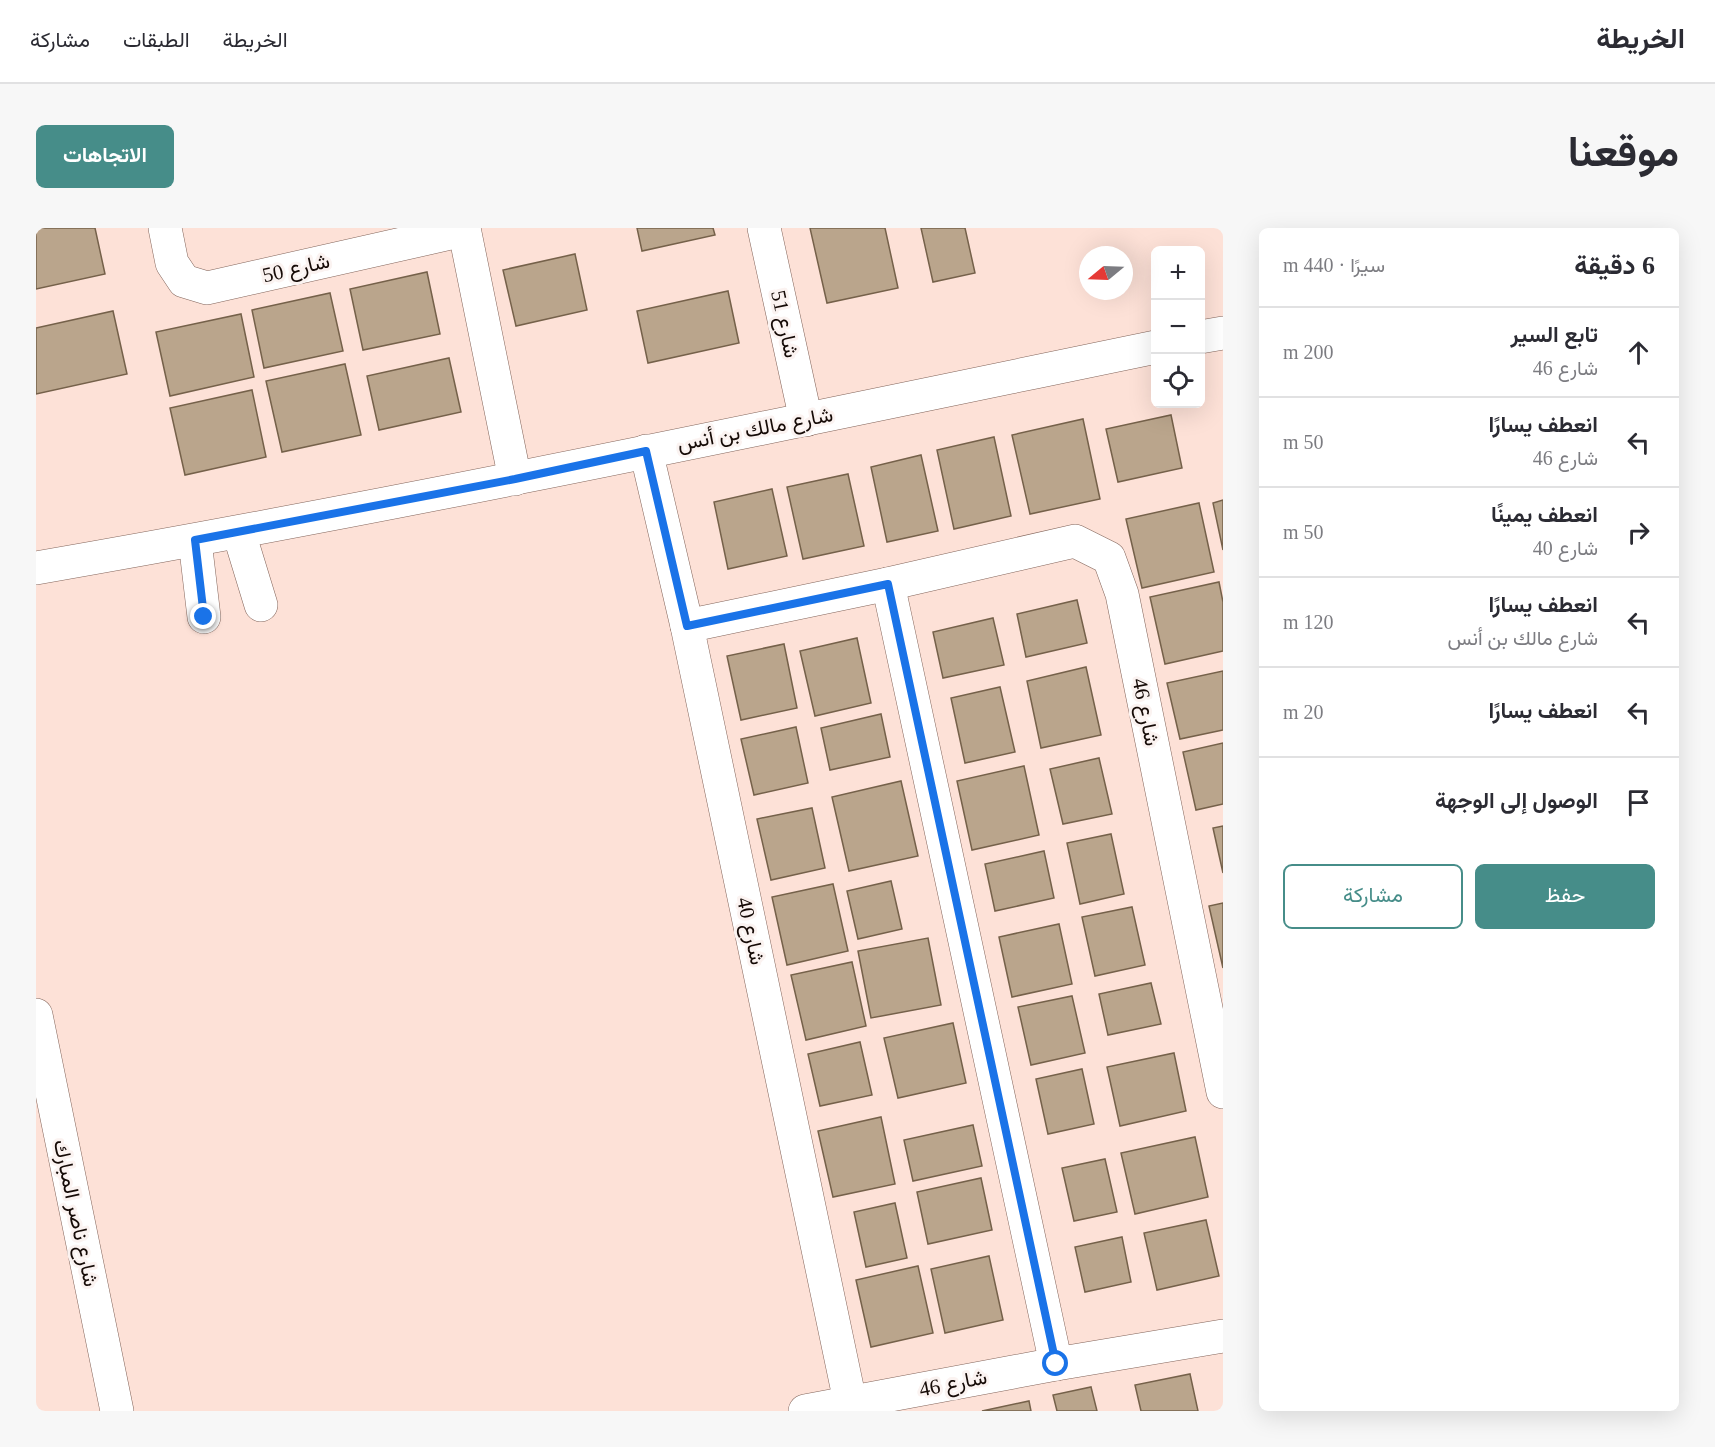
<!DOCTYPE html>
<html lang="ar">
<head>
<meta charset="utf-8">
<style>
  :root { --surface:#fff; --page:#f7f7f7; --text:#2b2b33; --muted:#7c7c81; --line:#e1e1e2; --accent:#468d89 }
  body { margin:0; font-family:"Times New Roman",Vazirmatn,serif; background:var(--page); color:var(--text); direction:rtl }
  .controls { position:absolute; right:18px; top:18px; display:grid; overflow:hidden; border-radius:9px; box-shadow:0 6px 24px #0002 }
  .controls button { width:54px; height:54px; display:grid; place-items:center; padding:0; border:0; border-bottom:2px solid var(--line); background:var(--surface); color:var(--text); font:30px sans-serif }
  .compass { position:absolute; left:1043px; top:18px; width:54px; height:54px; border-radius:50%; background:var(--surface); box-shadow:0 6px 24px #0002; rotate:251deg }
  .stop { position:absolute; width:18px; height:18px; margin:-14px; border:4px solid #1a73e8; border-radius:50%; background:#fff }
  .stop.end { background:#1a73e8; border-color:#fff; box-shadow:0 2px 6px #0008 }
  .list { margin:0; padding:0; list-style:none }
  h2 { display:flex; justify-content:space-between; align-items:center; height:78px; margin:0; padding:0 24px; font-size:26px }
  h2 small { font-size:20px; font-weight:400; color:var(--muted) }
  .list li { display:grid; grid-template-columns:39px 1fr auto; gap:18px; align-items:center; box-sizing:border-box; height:90px; padding:0 24px; border-top:2px solid var(--line) }
  .list b { display:block; font-size:22px; white-space:nowrap }
  .list p { margin:0; font-size:20px; white-space:nowrap; color:var(--muted) }
  .list em { font-size:20px; font-style:normal; color:var(--muted) }
  .actions { display:flex; gap:12px; padding:18px 24px }
  .actions a { flex:1; padding:14px 0; border:2px solid var(--accent); border-radius:9px; text-align:center; font-size:21px; color:var(--accent) }
  .actions .main { background:var(--accent); color:#fff }
  .icon { flex:none; width:33px; height:33px; fill:none; stroke:currentColor; stroke-width:2; stroke-linecap:round; stroke-linejoin:round }
  .map { position:relative; flex:none; width:1187px; height:1183px; overflow:hidden; direction:ltr; border-radius:9px }
  header { display:flex; align-items:center; gap:36px; box-sizing:border-box; height:84px; padding:0 30px; background:var(--surface); border-bottom:2px solid var(--line) }
  header strong { font-size:28px }
  nav { display:flex; gap:33px; margin-inline-start:auto; font-size:21px }
  .intro { display:flex; align-items:center; justify-content:space-between; box-sizing:border-box; height:144px; padding:0 36px }
  h1 { margin:0; font-size:42px }
  .button { padding:15px 27px; border-radius:9px; background:var(--accent); color:#fff; font-size:21px; font-weight:700 }
  main { display:flex; gap:36px; padding:0 36px }
  aside { flex:1; background:var(--surface); border-radius:9px; box-shadow:0 6px 24px #0002 }
  .map>svg:first-child { display:block }
  .building { fill:#baa58c; stroke:#75614a; stroke-width:1.5 }
  .lines { fill:none; stroke-linecap:round; stroke-linejoin:round }
  .minor-casing { stroke:#83655b; stroke-width:34 }
  .minor { stroke:#fff; stroke-width:33 }
  .route { stroke:#1a73e8; stroke-width:8 }
  .labels { text-anchor:middle; stroke-width:6; stroke-linejoin:round; paint-order:stroke }
  .street-label { font-size:21px; fill:#150a06; stroke:#fbf3f1 }
</style>
</head>
<body>
<header>
<strong>الخريطة</strong>
<nav><a>الخريطة</a><a>الطبقات</a><a>مشاركة</a></nav>
</header>
<div class="intro"><h1>موقعنا</h1><a class="button">الاتجاهات</a></div>
<main>
<aside>
<h2>6 دقيقة<small>سيرًا · 440 m</small></h2>
<ul class="list">
<li><svg class="icon" aria-label="ahead" viewBox="0 0 24 24"><path d="M12 20V5M6 11l6-6 6 6"/></svg><div><b>تابع السير</b><p>شارع 46</p></div><em>200 m</em></li>
<li><svg class="icon" aria-label="left" viewBox="0 0 24 24"><path d="M17 20v-9H6M10 6l-5 5 5 5"/></svg><div><b>انعطف يسارًا</b><p>شارع 46</p></div><em>50 m</em></li>
<li><svg class="icon" aria-label="right" viewBox="0 0 24 24"><path d="M7 20v-9h11M14 6l5 5-5 5"/></svg><div><b>انعطف يمينًا</b><p>شارع 40</p></div><em>50 m</em></li>
<li><svg class="icon" aria-label="left" viewBox="0 0 24 24"><path d="M17 20v-9H6M10 6l-5 5 5 5"/></svg><div><b>انعطف يسارًا</b><p>شارع مالك بن أنس</p></div><em>120 m</em></li>
<li><svg class="icon" aria-label="left" viewBox="0 0 24 24"><path d="M17 20v-9H6M10 6l-5 5 5 5"/></svg><div><b>انعطف يسارًا</b></div><em>20 m</em></li>
<li><svg class="icon" aria-label="arrive" viewBox="0 0 24 24"><path d="M6 21V4h12l-3 4 3 4H6"/></svg><div><b>الوصول إلى الوجهة</b></div></li>
</ul>
<div class="actions"><a class="main">حفظ</a><a>مشاركة</a></div>
</aside>
<div class="map">
<svg width="1187" height="1183" viewBox="0 0 1187 1183">
  <rect width="100%" height="100%" fill="#fde1d7"/>
  <!-- building -->
  <g class="building">
    <path d="M0,0H59L69,46L0,61Z"/>
    <path d="M601,0H677L679,7L606,23Z"/>
    <path d="M774,0H849L862,60L791,75Z"/>
    <path d="M885,0H929L939,45L897,54Z"/>
    <path d="M539,26L551,82L480,98L467,42Z"/>
    <path d="M391,44L404,106L327,122L314,61Z"/>
    <path d="M692,63L703,115L612,135L601,83Z"/>
    <path d="M294,65L307,123L228,140L216,82Z"/>
    <path d="M77,83L91,146L0,166V100Z"/>
    <path d="M205,86L218,149L134,168L120,104Z"/>
    <path d="M413,130L425,184L343,202L331,148Z"/>
    <path d="M309,136L325,207L246,224L230,153Z"/>
    <path d="M216,162L230,229L149,247L134,180Z"/>
    <path d="M1135,187L1146,240L1082,254L1070,201Z"/>
    <path d="M1047,191L1064,271L994,286L976,207Z"/>
    <path d="M958,209L975,288L918,301L901,222Z"/>
    <path d="M885,227L902,303L851,314L835,239Z"/>
    <path d="M812,246L828,318L767,331L751,259Z"/>
    <path d="M736,261L751,328L692,341L678,274Z"/>
    <path d="M1187,272V322L1177,275Z"/>
    <path d="M1163,275L1178,344L1106,360L1090,291Z"/>
    <path d="M1183,354L1187,374V423L1129,436L1114,369Z"/>
    <path d="M1041,372L1051,415L990,429L981,386Z"/>
    <path d="M957,390L968,437L907,450L897,404Z"/>
    <path d="M821,410L835,475L779,488L764,423Z"/>
    <path d="M748,416L761,480L705,492L691,428Z"/>
    <path d="M1050,439L1065,507L1005,520L991,453Z"/>
    <path d="M1187,443V502L1144,511L1131,455Z"/>
    <path d="M964,459L979,524L929,535L915,470Z"/>
    <path d="M845,486L854,529L794,542L785,500Z"/>
    <path d="M760,499L772,555L718,567L705,511Z"/>
    <path d="M1187,515V576L1160,582L1147,524Z"/>
    <path d="M1063,530L1076,586L1027,596L1014,541Z"/>
    <path d="M988,538L1003,607L936,622L921,553Z"/>
    <path d="M865,553L882,628L813,643L796,569Z"/>
    <path d="M776,580L789,640L735,652L721,591Z"/>
    <path d="M1187,598V645L1177,600Z"/>
    <path d="M1075,606L1088,666L1044,676L1031,615Z"/>
    <path d="M1008,623L1018,670L959,683L949,636Z"/>
    <path d="M855,653L866,701L822,711L811,663Z"/>
    <path d="M797,656L812,723L751,737L736,669Z"/>
    <path d="M1187,675V740L1173,678Z"/>
    <path d="M1096,679L1109,737L1059,748L1046,689Z"/>
    <path d="M1023,696L1036,756L976,769L963,709Z"/>
    <path d="M892,710L905,777L835,790L822,723Z"/>
    <path d="M816,734L830,798L770,812L755,747Z"/>
    <path d="M1115,755L1125,796L1072,807L1063,766Z"/>
    <path d="M1036,768L1049,825L995,837L982,779Z"/>
    <path d="M917,795L930,855L862,870L848,810Z"/>
    <path d="M824,814L836,867L784,878L772,826Z"/>
    <path d="M1138,825L1150,883L1084,898L1071,839Z"/>
    <path d="M1046,841L1058,896L1012,906L1000,851Z"/>
    <path d="M845,889L859,956L797,969L782,903Z"/>
    <path d="M937,897L946,938L877,953L868,912Z"/>
    <path d="M1159,909L1172,969L1099,986L1085,925Z"/>
    <path d="M1069,931L1081,984L1038,993L1026,940Z"/>
    <path d="M945,950L956,1002L892,1016L881,964Z"/>
    <path d="M859,975L871,1030L830,1039L818,984Z"/>
    <path d="M1170,992L1183,1048L1121,1062L1108,1005Z"/>
    <path d="M1086,1009L1095,1054L1049,1064L1039,1019Z"/>
    <path d="M953,1028L967,1092L909,1105L895,1041Z"/>
    <path d="M882,1038L897,1105L835,1119L820,1052Z"/>
    <path d="M1154,1146L1162,1183H1105L1099,1157Z"/>
    <path d="M1055,1159L1061,1183H1021L1017,1167Z"/>
    <path d="M993,1173L995,1183H946Z"/>
  </g>
  <g class="lines">
    <defs>
      <g id="minor">
        <path d="M129,0L136,35L148,53L171,60L428,2"/>
        <path d="M428,0L479,251"/>
        <path d="M728,0L770,192"/>
        <path d="M1164,109L1187,105"/>
        <path d="M610,223L651,398L816,1183"/>
        <path d="M203,305L225,377"/>
        <path d="M159,313L168,389"/>
        <path d="M0,340C375,275 747,196 1120,119"/>
        <path d="M852,356L1020,1136"/>
        <path d="M651,398L852,356L1039,313L1073,330L1086,366L1187,864"/>
        <path d="M0,787L81,1183"/>
        <path d="M769,1183L1020,1136L1187,1108"/>
      </g>
    </defs>
    <!-- minor casing -->
    <use href="#minor" class="minor-casing"/>
    <!-- minor -->
    <use href="#minor" class="minor"/>
  </g>
  <g class="lines">
    <!-- route -->
    <path class="route" d="M168,389L159,312L479,251L610,223L651,398L852,356L1020,1136"/>
  </g>
  <g class="labels">
    <!-- street labels -->
    <g class="street-label">
      <text transform="translate(260 40) rotate(-13)" y="7">شارع 50</text>
      <text transform="translate(749 96) rotate(78)" y="7">شارع 51</text>
      <text transform="translate(719 201) rotate(-11)" y="7">شارع مالك بن أنس</text>
      <text transform="translate(1110 484) rotate(79)" y="7">شارع 46</text>
      <text transform="translate(715 703) rotate(78)" y="7">شارع 40</text>
      <text transform="translate(40 985) rotate(78)" y="7">شارع ناصر المبارك</text>
      <text transform="translate(917 1155) rotate(-11)" y="7">شارع 46</text>
    </g>
  </g>
</svg>
<div class="controls">
<button>+</button>
<button>−</button>
<button><svg class="icon" aria-label="locate" viewBox="0 0 24 24"><circle cx="12" cy="12" r="6"/><path d="M12 2v4M12 18v4M2 12h4M18 12h4"/></svg></button>
</div>
<svg class="compass" viewBox="-18 -18 36 36"><path d="M0-13l5 13h-10z" fill="#e53935"/><path d="M0 13l5-13h-10z" fill="#7c7c81"/></svg>
<div class="stop" style="left:1020px;top:1136px"></div>
<div class="stop end" style="left:168px;top:389px"></div>
</div>
</main>
</body>
</html>
